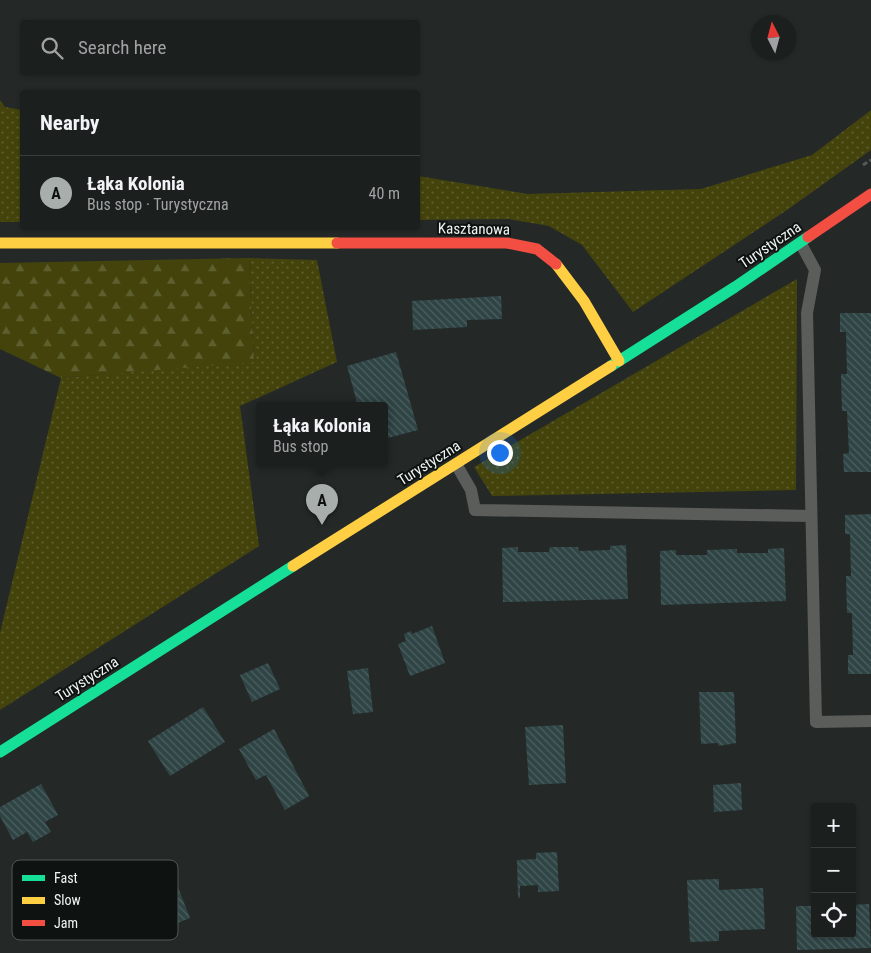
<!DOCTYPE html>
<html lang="en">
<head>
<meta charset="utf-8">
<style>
  :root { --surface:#1b1f1e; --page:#242727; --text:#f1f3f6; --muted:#a0a2a4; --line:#393d3c; --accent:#a7aeac }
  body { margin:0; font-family:"Roboto Condensed",sans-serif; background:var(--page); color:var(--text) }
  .controls { position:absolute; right:15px; bottom:15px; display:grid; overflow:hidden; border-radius:5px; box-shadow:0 1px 4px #0004 }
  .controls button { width:45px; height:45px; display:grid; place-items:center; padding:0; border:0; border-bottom:1px solid var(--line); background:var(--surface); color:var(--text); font:25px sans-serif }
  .compass { position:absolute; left:751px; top:15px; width:45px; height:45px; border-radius:50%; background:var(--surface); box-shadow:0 1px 4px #0004; rotate:354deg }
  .you { position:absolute; left:499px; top:452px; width:18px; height:18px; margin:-12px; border:4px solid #fff; border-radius:50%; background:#1a73e8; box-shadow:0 0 0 8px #1a73e833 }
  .badge { display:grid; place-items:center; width:32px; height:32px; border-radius:50%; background:var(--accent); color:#111; font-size:16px; font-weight:700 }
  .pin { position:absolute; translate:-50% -41px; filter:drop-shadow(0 1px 2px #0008) }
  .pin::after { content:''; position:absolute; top:26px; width:18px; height:15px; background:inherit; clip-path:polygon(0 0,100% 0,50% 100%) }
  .popup { position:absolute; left:256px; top:402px; width:132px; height:65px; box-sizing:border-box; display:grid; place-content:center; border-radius:5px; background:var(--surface); filter:drop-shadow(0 1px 4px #0005); font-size:16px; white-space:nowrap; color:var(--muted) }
  .popup b { font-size:19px; color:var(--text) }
  .popup::after { content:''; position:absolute; left:50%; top:100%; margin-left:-10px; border:10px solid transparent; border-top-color:var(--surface) }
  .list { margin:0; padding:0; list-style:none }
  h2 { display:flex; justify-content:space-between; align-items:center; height:65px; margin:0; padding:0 20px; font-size:21px }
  h2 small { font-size:16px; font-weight:400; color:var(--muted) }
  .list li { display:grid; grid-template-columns:32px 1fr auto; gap:15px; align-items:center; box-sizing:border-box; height:75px; padding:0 20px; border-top:1px solid var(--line) }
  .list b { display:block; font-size:19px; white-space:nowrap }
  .list p { margin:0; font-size:16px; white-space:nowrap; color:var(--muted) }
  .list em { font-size:16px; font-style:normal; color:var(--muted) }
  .icon { flex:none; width:28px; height:28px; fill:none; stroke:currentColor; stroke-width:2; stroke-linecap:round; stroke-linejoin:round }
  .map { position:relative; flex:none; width:871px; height:953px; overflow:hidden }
  .search { position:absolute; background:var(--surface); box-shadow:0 1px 4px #0004; left:20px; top:20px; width:400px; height:55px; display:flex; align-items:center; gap:12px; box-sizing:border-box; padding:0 18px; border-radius:5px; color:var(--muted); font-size:19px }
  .panel { position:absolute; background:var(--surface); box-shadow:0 1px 4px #0004; left:20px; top:90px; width:400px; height:140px; border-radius:5px }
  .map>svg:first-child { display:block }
  .grass { fill:url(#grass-dots) }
  .forest { fill:url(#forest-firs) }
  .building { fill:url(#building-back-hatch) }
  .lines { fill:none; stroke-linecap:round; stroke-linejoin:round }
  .path { stroke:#565958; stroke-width:3; stroke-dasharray:5 2.5; stroke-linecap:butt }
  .lane { stroke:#5b5d5b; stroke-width:12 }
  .fast { stroke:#16e098; stroke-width:11 }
  .slow { stroke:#ffcf43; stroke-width:11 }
  .jam { stroke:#f24e42; stroke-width:11 }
  .labels { text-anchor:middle; stroke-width:4; stroke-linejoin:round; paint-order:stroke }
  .street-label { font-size:15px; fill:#eef5f3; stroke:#0e1312 }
  .key { fill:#0e1312; stroke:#515756; stroke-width:1 }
  .key-label { font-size:14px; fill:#eef5f3 }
</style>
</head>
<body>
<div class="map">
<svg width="871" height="953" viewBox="0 0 871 953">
  <defs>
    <pattern id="grass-dots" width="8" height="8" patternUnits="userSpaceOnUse" patternTransform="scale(1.25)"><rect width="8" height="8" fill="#43430b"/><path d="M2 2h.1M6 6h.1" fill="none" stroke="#5e5f2f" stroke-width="1.8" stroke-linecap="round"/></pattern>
    <pattern id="forest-firs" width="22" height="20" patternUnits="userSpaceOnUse" patternTransform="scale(1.25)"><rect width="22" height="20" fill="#43430b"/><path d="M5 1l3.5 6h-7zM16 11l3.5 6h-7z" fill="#5e5f2f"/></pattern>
    <pattern id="building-back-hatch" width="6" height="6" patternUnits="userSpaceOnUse" patternTransform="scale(1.25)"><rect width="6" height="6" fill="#2f4445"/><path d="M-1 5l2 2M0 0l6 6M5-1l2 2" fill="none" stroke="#4d6060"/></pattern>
  </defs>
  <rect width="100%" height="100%" fill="#242928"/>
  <!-- grass -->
  <g class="grass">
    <path d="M0,100L5,107L22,110V222H0Z"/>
    <path d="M871,110V150L787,210L633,312L582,245L549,226L508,219L418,220V176L528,194L701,189L812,155Z"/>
    <path d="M249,258L317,260L337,362L240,406L259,546L0,710V633L61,378L254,361Z"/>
    <path d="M797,279L796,490L492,496L474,467Z"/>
  </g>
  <!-- forest -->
  <path class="forest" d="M249,258L254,362L61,378L0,349V263Z"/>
  <!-- building -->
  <g class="building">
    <path d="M501,296L502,319L467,320V327L413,330L412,301Z"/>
    <path d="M840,313H871V472H844L843,454L849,453L847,411H842L841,374H847L846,332H840Z"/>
    <path d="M396,352L418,430L384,439V406H358L347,366Z"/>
    <path d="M871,514V674H848V655H853L852,613H847L846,576H851L850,534H845V515Z"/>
    <path d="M626,545L628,599L503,602L502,548L518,547V552H549L550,547H578L579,551L610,550V546Z"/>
    <path d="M784,548L786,601L661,605L660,551L676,550V555H707V550L737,549V553H768V549Z"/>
    <path d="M432,626L445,663L410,676L398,644L406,641L404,634L411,631L412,634Z"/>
    <path d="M268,663L280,689L252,702L240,675Z"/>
    <path d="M368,668L373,712L353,714L347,671Z"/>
    <path d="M699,692H734L736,743L719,746L717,743L701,744Z"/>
    <path d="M203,707L225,742L170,776L148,741Z"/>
    <path d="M563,725L566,783L529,785L525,727Z"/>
    <path d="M274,729L309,796L285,810L266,775L256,780L239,749Z"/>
    <path d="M741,783L742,810L714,812L713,785Z"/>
    <path d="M41,784L58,815L45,822L51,832L33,842L27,832L13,840L0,816V807Z"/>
    <path d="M557,852L559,891L538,892V885L520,886V898H518L517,860L536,859V853Z"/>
    <path d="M145,872L149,881L172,872L190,918L145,936L127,890L134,887L130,878Z"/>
    <path d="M63,877L69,893L37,905L30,888Z"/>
    <path d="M719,879V890L763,888L765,929L719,931V941L690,942L687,880Z"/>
    <path d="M869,904L871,948L797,950L796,906H815V934H852V905Z"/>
  </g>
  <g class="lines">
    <!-- path -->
    <path class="path" d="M863,165L871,160"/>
    <!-- lane -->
    <g class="lane">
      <path d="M801,244L815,270L807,313L816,722L871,721"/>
      <path d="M456,464L471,490L475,510L811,516"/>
    </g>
    <!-- fast -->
    <g class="fast">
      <path d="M611,366L735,287L808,237"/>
      <path d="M0,752L293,566"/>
    </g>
    <!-- slow -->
    <g class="slow">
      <path d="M0,243H337"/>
      <path d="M556,264L584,301L619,361"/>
      <path d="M293,566L611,366"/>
    </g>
    <!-- jam -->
    <g class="jam">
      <path d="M808,237L871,194"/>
      <path d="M337,243H507L537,249L556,264"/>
    </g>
  </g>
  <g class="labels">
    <!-- street labels -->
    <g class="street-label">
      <text transform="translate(474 229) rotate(1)" y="5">Kasztanowa</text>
      <text transform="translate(770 245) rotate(-34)" y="5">Turystyczna</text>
      <text transform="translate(429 463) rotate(-32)" y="5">Turystyczna</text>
      <text transform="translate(87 679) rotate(-32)" y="5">Turystyczna</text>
    </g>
  </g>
  <!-- legend -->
  <rect x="12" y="860" width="166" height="80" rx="8" class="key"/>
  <rect x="22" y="875" width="23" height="6" fill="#16e098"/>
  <rect x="22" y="897" width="23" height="7" fill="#ffcf43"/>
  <rect x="22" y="920" width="23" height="6" fill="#f24e42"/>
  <g class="key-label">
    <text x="54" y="883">Fast</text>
    <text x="54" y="905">Slow</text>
    <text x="54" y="928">Jam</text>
  </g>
</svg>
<div class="controls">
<button>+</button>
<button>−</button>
<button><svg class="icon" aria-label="locate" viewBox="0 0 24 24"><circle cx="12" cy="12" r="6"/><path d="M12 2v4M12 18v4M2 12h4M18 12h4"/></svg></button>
</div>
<svg class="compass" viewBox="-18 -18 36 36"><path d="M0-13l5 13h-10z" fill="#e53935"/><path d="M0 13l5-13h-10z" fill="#a0a2a4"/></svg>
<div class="you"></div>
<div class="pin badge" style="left:322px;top:525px">A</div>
<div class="popup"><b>Łąka Kolonia</b>Bus stop</div>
<div class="search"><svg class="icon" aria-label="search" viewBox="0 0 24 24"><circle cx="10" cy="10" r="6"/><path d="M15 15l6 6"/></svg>Search here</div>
<section class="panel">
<h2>Nearby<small></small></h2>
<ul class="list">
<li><span class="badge">A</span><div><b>Łąka Kolonia</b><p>Bus stop · Turystyczna</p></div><em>40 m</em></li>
</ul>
</section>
</div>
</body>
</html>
